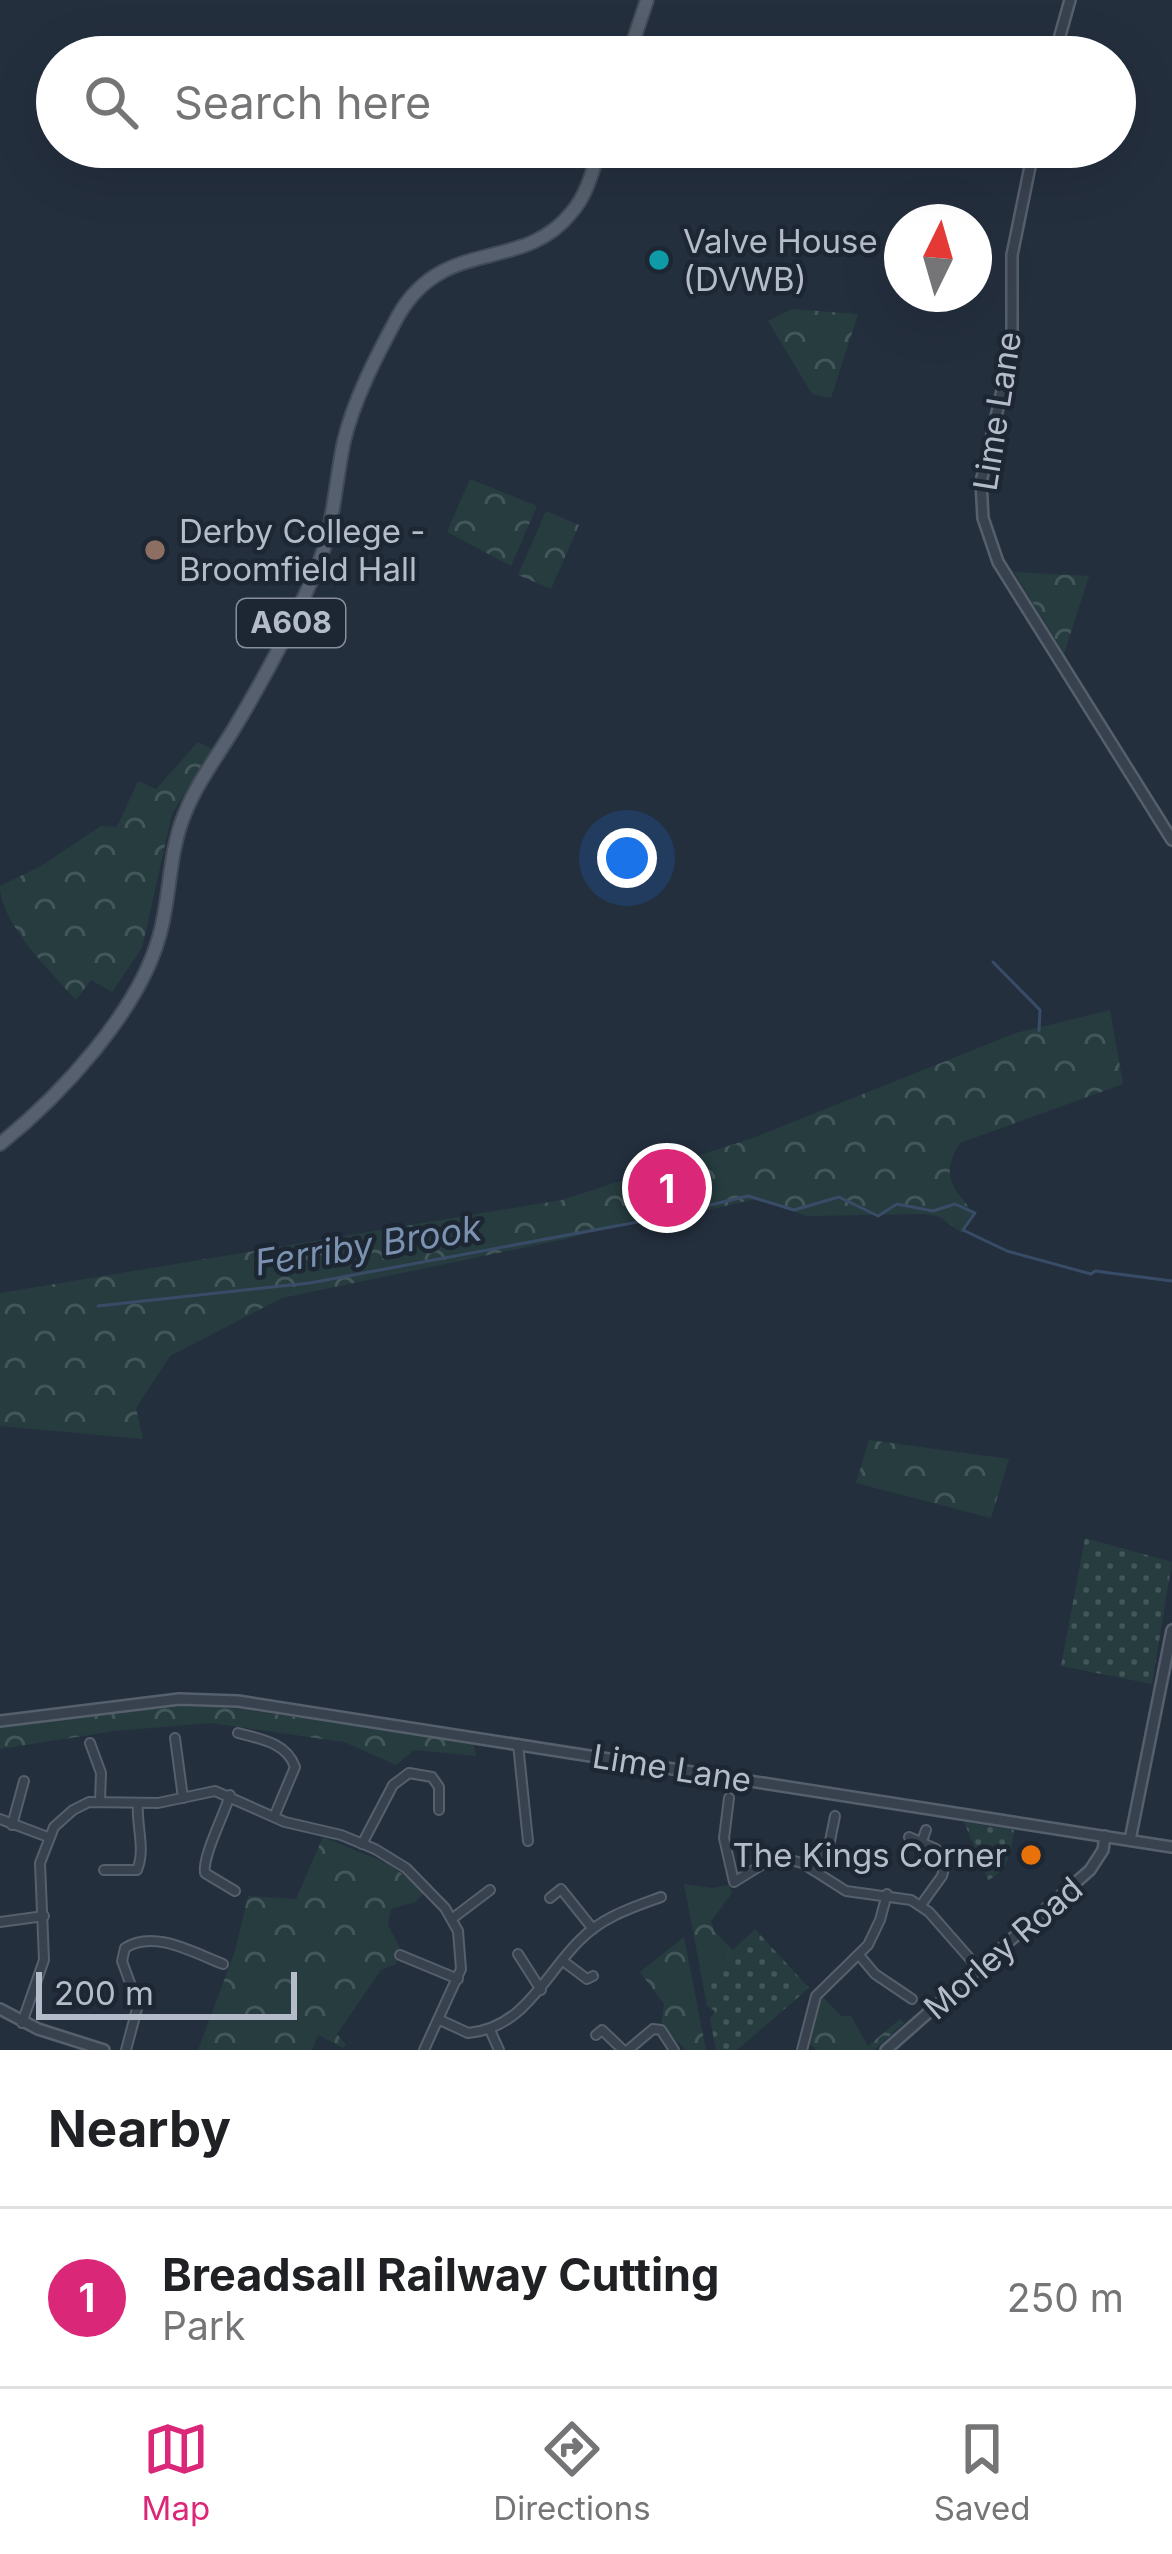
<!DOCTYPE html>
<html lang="en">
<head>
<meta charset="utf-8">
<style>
  :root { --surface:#fff; --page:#f6f6f6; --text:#202124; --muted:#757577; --line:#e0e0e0; --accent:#db2777 }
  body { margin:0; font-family:Inter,sans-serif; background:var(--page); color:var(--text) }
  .compass { position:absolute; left:884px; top:204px; width:108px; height:108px; border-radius:50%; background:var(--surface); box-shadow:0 12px 48px #0002; rotate:5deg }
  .scale { position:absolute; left:36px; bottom:30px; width:261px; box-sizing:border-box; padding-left:12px; border:6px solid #b4bcc9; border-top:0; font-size:33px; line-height:42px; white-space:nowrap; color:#b4bcc9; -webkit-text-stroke:9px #1d2633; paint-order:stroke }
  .you { position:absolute; left:627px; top:858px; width:42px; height:42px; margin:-30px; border:9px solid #fff; border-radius:50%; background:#1a73e8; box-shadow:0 0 0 18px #1a73e833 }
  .badge { display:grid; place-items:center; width:78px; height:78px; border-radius:50%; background:var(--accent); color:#fff; font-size:39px; font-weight:700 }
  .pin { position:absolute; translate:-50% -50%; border:6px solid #fff; box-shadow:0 3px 12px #0006 }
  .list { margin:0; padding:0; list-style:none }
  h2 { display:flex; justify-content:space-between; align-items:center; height:156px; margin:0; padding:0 48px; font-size:51px }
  h2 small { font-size:39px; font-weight:400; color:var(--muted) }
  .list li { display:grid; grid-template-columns:78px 1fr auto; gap:36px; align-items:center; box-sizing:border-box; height:180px; padding:0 48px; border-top:3px solid var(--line) }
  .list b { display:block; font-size:45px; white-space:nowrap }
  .list p { margin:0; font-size:39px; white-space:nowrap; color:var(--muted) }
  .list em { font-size:39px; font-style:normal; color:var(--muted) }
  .icon { flex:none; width:66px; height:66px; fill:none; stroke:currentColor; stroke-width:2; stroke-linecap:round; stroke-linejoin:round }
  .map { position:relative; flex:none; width:1172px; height:2050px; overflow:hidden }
  .search { position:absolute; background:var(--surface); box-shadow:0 12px 48px #0002; left:36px; right:36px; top:36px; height:132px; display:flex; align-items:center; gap:30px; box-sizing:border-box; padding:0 42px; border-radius:66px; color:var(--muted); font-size:45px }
  .sheet { height:336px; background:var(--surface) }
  nav { display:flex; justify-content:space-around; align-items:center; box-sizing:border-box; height:168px; border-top:3px solid var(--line); background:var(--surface); font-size:33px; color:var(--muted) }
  nav a { display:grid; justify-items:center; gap:6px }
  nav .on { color:var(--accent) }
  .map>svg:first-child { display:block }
  .grass { fill:url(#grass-dots) }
  .forest { fill:url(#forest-crowns) }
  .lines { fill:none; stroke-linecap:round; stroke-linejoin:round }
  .stream { stroke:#394c67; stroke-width:3 }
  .minor-casing { stroke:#565f6c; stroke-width:12 }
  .tertiary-casing { stroke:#565f6c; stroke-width:14 }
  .primary-casing { stroke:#414a57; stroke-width:16 }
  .minor { stroke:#38414e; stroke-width:8 }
  .tertiary { stroke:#38414e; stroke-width:9 }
  .primary { stroke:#56606e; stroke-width:12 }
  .culture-dot { fill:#0f9aa8; stroke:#1d2633; stroke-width:4.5 }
  .education-dot { fill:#8d6e63; stroke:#1d2633; stroke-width:4.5 }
  .food-dot { fill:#e8710a; stroke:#1d2633; stroke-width:4.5 }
  .labels { text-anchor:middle; stroke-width:9; stroke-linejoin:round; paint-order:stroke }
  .shield { fill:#1d2633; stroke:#878f9c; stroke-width:3 }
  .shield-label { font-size:30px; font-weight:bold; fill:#b4bcc9 }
  .poi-label { font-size:33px; fill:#b4bcc9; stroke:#1d2633; text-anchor:start }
  .street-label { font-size:33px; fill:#b4bcc9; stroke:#1d2633 }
  .water-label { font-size:36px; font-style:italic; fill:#7c92b1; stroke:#1d2633 }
</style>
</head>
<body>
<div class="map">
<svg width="1172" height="2050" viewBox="0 0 1172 2050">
  <defs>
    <pattern id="grass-dots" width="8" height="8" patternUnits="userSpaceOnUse" patternTransform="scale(3)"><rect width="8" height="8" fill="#263c3f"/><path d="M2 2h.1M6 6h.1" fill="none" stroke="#435659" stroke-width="1.8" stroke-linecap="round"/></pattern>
    <pattern id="forest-crowns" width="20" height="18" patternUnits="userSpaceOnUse" patternTransform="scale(3)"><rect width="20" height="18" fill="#263c3f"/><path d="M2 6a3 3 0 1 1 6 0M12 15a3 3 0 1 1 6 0" fill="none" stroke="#435659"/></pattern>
  </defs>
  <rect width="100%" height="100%" fill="#242f3e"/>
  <!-- grass -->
  <g class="grass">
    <path d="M1085,1538L1172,1562L1152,1684L1061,1666Z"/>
    <path d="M964,1822L1014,1830C1012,1850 1008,1871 988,1880Z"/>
    <path d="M755,1929L809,1988L737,2050H716L710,2019L715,2011L707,2006L702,1979Z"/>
  </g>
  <!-- forest -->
  <g class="forest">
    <path d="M792,309L858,314L831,398L812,394L768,321Z"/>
    <path d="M470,479L537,506L511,566L447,532Z"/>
    <path d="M546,511L579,525L551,589L518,575Z"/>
    <path d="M1014,572L1089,576L1064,654Z"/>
    <path d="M198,742L212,749L172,814L142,948L112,992L91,980L76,1000C52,973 0,923 0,886L41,866L101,826L117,827L138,781L156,789Z"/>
    <path d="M1110,1010L1123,1084L960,1143C939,1178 953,1186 975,1215L962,1233L940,1217L926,1214L807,1216L755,1199L658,1222L640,1218L570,1238L282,1298L170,1356L136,1408L143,1439L0,1426V1293L562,1200L750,1139L1016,1033Z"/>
    <path d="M869,1440L1009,1459L991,1518L856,1483Z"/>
    <path d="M196,1703L473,1742L476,1756L414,1750L396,1765L344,1742L211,1723L115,1731L0,1749V1725Z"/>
    <path d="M323,1837L391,1865L425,1892L415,1902L391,1909L388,1925L401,1950L396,1964L381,1970L337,2034L346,2045L343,2048L318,2035L312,2050H198L235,1951L248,1896L296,1899Z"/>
    <path d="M684,1884L712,1888L729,1885L732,1893L711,1921L714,1931L733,1950L702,1979Z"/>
    <path d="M684,1937L706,2050H686L661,2026L664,2004L640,1972Z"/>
    <path d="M823,1997L841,2016H851L868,2046L900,2019L904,2023L874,2050H817L810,2044L817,2005Z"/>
  </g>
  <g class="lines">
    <!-- stream -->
    <g class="stream">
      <path d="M993,962L1040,1010L1039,1031"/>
      <path d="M652,1219L748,1196L794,1210L839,1197L878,1216L897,1204L933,1211L955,1204L975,1213L963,1230L1007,1251L1091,1274L1095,1271L1172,1281"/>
      <path d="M98,1306L310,1283L643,1221"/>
    </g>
    <defs>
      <g id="minor">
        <path d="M238,1733C261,1739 287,1743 295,1767L274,1817"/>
        <path d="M175,1738L183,1798"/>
        <path d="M90,1743L101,1773L100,1801"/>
        <path d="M518,1744L528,1841"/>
        <path d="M230,1795C224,1815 202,1857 205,1873L235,1891"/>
        <path d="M729,1798L724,1838L734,1882L768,1861L787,1859L802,1863L846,1891L911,1900L929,1912L979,1969"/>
        <path d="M0,1819L48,1837"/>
        <path d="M12,1825L24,1781"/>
        <path d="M909,1837L936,1849L945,1864L942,1876L921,1905"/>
        <path d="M922,1841L926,1830"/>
        <path d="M362,1844L393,1785L409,1773L432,1777L439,1787V1810"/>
        <path d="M104,1870H137C146,1849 136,1826 138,1803"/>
        <path d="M813,1870L829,1846L835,1816"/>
        <path d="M550,1898L561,1889L593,1929"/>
        <path d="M453,1918L490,1890"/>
        <path d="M0,1922L44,1916"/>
        <path d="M518,1954L541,1990"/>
        <path d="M400,1955L458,1979"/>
        <path d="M859,1955L875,1974L912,1999"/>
        <path d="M563,1961L587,1979L593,1976"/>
        <path d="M440,2020L468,2033C524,2028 544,1976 579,1941C602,1917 631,1908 661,1897"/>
        <path d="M22,2023L44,1960L40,1863L54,1827L73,1810L89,1802L158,1803L215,1791L285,1822L341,1835L375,1849L406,1868L445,1908L458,1931L461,1969L424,2050"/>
        <path d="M490,2030L499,2050"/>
        <path d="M596,2035L602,2030L623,2050"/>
        <path d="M126,2050L138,2005L122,1961L125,1948C154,1929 194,1953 223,1964"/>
        <path d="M628,2050L653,2029L661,2030L674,2050"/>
        <path d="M802,2050L816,1996L868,1945L880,1920L887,1894"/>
      </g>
      <g id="tertiary">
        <path d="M1054,57L1070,0"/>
        <path d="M1034,147L1012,255V347L981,482L983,518L998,562L1172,840"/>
        <path d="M0,1721L179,1699L238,1701L1172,1847"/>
        <path d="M1130,1840L1172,1630"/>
        <path d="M0,2009L38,2029L104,2050"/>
        <path d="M886,2050L1090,1870L1103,1850L1105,1836"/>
      </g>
      <g id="primary">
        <path d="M628,57L647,0"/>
        <path d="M0,1144C60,1096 138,1012 159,937C171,897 168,853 185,813C197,783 218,755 235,727C266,675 295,621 318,565C334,526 335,483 344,441C354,399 377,355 398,316C444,235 522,274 571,213C587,195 593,170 600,147"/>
      </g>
    </defs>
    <!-- minor casing -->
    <use href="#minor" class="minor-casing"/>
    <!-- tertiary casing -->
    <use href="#tertiary" class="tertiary-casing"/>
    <!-- primary casing -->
    <use href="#primary" class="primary-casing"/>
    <!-- minor -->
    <use href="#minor" class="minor"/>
    <!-- tertiary -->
    <use href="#tertiary" class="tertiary"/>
    <!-- primary -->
    <use href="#primary" class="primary"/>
  </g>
  <!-- markers -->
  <circle class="culture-dot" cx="659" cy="260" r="12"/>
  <circle class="education-dot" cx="155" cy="550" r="12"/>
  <circle class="food-dot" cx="1031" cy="1855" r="12"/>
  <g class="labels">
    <!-- shield labels -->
    <rect class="shield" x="237" y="599" width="108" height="48" rx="9"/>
    <g class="shield-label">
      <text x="291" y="633">A608</text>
    </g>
    <!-- poi labels -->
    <g class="poi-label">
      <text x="683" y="253">Valve House<tspan x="683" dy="38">(DVWB)</tspan></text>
      <text x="179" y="543">Derby College -<tspan x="179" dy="38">Broomfield Hall</tspan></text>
      <text x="1007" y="1867" text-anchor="end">The Kings Corner</text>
    </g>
    <!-- street labels -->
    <g class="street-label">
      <text transform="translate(997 411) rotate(-81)" y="12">Lime Lane</text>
      <text transform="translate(672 1768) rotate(9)" y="12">Lime Lane</text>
      <text transform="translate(1003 1948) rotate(-41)" y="12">Morley Road</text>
    </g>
    <!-- water labels -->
    <g class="water-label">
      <text transform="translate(368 1245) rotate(-9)" y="13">Ferriby Brook</text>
    </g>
  </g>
</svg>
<svg class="compass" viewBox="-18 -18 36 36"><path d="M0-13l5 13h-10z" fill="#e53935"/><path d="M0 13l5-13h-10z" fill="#757577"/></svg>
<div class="scale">200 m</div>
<div class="you"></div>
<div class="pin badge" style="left:667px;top:1188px">1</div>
<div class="search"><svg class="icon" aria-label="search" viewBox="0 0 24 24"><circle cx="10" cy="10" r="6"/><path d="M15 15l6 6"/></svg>Search here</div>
</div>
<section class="sheet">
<h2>Nearby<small></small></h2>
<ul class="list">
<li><span class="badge">1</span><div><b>Breadsall Railway Cutting</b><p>Park</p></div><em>250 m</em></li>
</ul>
</section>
<nav>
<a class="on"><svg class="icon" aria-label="map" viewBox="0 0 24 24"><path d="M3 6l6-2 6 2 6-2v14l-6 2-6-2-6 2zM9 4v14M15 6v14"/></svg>Map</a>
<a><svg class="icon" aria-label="directions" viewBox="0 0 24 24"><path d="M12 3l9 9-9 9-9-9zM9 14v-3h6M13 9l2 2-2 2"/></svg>Directions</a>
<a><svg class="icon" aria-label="saved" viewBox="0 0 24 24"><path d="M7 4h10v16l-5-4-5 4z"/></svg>Saved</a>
</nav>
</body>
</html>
